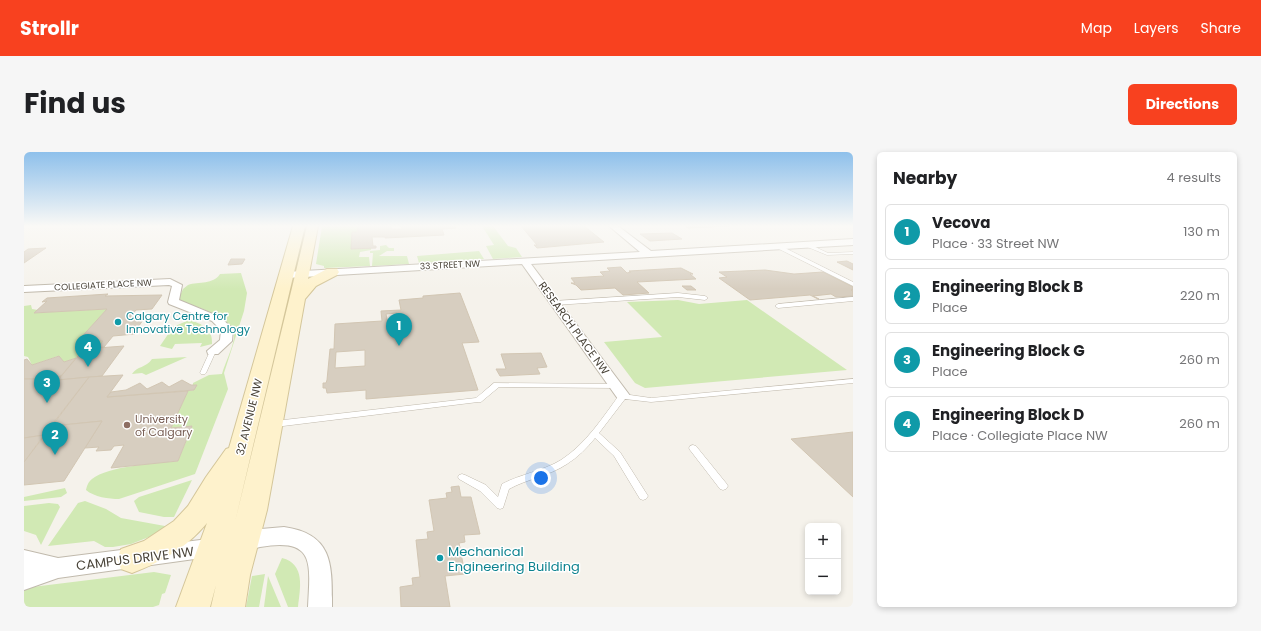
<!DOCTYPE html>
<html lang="en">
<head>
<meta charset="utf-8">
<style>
  :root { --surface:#fff; --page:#f6f6f6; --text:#202124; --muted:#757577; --line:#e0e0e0; --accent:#f8411f }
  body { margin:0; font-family:Poppins,sans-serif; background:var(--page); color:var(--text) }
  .controls { position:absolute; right:12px; bottom:12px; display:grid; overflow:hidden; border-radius:6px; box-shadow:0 2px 6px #0003 }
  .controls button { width:36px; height:36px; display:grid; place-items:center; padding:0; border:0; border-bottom:1px solid var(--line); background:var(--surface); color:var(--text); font:20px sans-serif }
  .you { position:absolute; left:517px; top:326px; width:14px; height:14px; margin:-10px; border:3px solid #fff; border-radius:50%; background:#1a73e8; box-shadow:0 0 0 6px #1a73e833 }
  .badge { display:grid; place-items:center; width:26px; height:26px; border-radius:50%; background:var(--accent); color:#fff; font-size:13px; font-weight:700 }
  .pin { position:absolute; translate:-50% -33px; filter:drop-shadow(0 1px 2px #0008) }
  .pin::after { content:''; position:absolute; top:21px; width:14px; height:12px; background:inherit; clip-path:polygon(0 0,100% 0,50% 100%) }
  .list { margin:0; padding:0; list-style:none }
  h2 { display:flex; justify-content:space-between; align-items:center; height:52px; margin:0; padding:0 16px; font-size:17px }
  h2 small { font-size:13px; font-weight:400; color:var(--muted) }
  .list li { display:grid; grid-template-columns:26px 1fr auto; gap:12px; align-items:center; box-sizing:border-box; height:56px; margin:0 8px 8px; padding:0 8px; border:1px solid var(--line); border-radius:6px }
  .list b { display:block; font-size:15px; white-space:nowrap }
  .list p { margin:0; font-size:13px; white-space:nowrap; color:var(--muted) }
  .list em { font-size:13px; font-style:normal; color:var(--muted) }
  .map { position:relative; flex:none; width:829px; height:455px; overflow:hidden; border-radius:6px }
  header { display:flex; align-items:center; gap:24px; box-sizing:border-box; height:56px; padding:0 20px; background:var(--accent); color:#fff }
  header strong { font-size:19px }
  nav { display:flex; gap:22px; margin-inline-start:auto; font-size:14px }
  .intro { display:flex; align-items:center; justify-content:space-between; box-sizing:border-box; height:96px; padding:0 24px }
  h1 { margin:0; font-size:28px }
  .button { padding:10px 18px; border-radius:6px; background:var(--accent); color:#fff; font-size:14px; font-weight:700 }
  main { display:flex; gap:24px; padding:0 24px }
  aside { flex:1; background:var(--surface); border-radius:6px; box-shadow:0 2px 6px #0003 }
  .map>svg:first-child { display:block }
  .green { fill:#d1e9b4 }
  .building { fill:#d7cec0; stroke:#d2c6b3; fill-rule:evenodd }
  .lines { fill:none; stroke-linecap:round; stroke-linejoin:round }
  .service-casing { stroke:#c1baad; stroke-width:1 }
  .minor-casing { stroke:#c1baad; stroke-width:2 }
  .secondary-casing { stroke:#d4c69a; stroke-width:2 }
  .service { fill:#fff; fill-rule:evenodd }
  .minor { fill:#fff; fill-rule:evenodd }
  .secondary { fill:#fef2cc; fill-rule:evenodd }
  .culture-dot { fill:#0f9aa8; stroke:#fff; stroke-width:1.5 }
  .education-dot { fill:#8d6e63; stroke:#fff; stroke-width:1.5 }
  .labels { text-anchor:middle; stroke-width:3; stroke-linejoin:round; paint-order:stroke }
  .far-street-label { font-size:9px; fill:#494338; stroke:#fff }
  .culture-label { font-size:11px; fill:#0d838f; stroke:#fff; text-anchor:start }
  .street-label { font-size:11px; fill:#494338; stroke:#fff }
  .education-label { font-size:11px; fill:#785e54; stroke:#fff; text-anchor:start }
  .near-culture-label { font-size:13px; fill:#0d838f; stroke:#fff; text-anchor:start }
  .near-street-label { font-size:13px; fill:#494338; stroke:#fff }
</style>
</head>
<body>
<header>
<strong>Strollr</strong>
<nav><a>Map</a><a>Layers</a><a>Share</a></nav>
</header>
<div class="intro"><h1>Find us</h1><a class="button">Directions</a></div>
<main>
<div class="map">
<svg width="829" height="455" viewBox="0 0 829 455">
  <rect width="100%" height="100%" fill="#f5f2eb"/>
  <!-- green -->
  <g class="green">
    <path d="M298,74H333V80L347,96V98L336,100L335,105H345L346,114L300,116V114L292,112Z"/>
    <path d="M458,74H469L484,94L492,96L498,105L469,107L462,94L470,93Z"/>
    <path d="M362,93L365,96H370V99H363L355,104H383L385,112L348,114L349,101H346V99L356,98V94Z"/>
    <path d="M455,99L460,107L395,111L393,104Z"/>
    <path d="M217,121L223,141L220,159L200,221L204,237L171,322L95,347C85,347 70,345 62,338C63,334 64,330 68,327C84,314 133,311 154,309L168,275L147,276L164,239L170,238L172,233H169V231L185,223L198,222C201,211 208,198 210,186C213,165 169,154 154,148L159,137L164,133C175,129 189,133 196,122Z"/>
    <path d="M654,148L675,152L723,148L823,218L621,236L611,231L580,190L638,185L603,150Z"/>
    <path d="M7,153L8,157L14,158L10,161L83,157L53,190L79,189L73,196L60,197L52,206L40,210L34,204L8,213L4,205L0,204V154Z"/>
    <path d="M165,168C178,172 189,176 188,192L176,195L178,191L151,192L148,197L136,194L149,175Z"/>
    <path d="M163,205L122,223L118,221L108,222C113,214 122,216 128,207Z"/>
    <path d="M168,328L150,365H140L115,360L110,349L115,345Z"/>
    <path d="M41,336L43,341L37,345L0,349V345Z"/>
    <path d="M61,349L82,357L97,366L141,374L143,378L107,392L89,395H81L70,389L24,394L54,351Z"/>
    <path d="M25,351L34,352L36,355L17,393L12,383L0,379V354Z"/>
    <path d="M258,406C282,412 276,437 274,455H264L251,422Z"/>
    <path d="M130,420L147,423L141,441L138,442L135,453L129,455H0V436Z"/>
    <path d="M241,422L235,455H222L228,424Z"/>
    <path d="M244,424L257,455H240Z"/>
  </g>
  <!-- building -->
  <g class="building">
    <path d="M333,74H366L368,77H378L377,74H431L432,76L418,77L420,83L361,86V85H348L349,94H352V96L327,97L328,80H334Z"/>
    <path d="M497,74H560L580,90L513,96L510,93H513Z"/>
    <path d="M661,74H705L664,76Z"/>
    <path d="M648,81L658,87L626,89L616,82Z"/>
    <path d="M22,96L19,98L0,111V100L4,97Z"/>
    <path d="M207,107H221L218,112L204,113Z"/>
    <path d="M823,109L829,112V118L813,110Z"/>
    <path d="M597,115L603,121L607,120L605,119L657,116L669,122H666L672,127L613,130L625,141L599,143L591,136L557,138L552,133L547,131H551L547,126L580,124L576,120L586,119L583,116Z"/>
    <path d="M741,118L770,122L799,120L829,135V138H827L829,139V144L812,145L807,142L789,144L795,147H794L786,143L726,148L695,126L703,125L695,120Z"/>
    <path d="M658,134H667L672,138H663Z"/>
    <path d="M436,141L455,190L438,191L454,238L342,247V238L303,241L302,236H299V231H302L303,228L306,197H310L311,172L358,169L357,159L377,158L375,148L399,146V144ZM373,161L374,171L364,172L362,162ZM341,198V214L311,216L312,200Z"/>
    <path d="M84,142L81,144L138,143L128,157L112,158L106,165L122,164L114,175H117L111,182L89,184L80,195L73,196L79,189L53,190L83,157L10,161L23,149L18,150L23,146Z"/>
    <path d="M100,194L78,224L34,228L60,197Z"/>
    <path d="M517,201L523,215L513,216L516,222L476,224L472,217H482L477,202Z"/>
    <path d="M35,204L40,210L52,206L37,224L28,227H0V208L3,207L8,213Z"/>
    <path d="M99,223L83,245L164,239L147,276L168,274L154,309L87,316L100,293L90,294L87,298L72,299L75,295L61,296L78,269L28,274L65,225Z"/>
    <path d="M37,224L34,228L65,225L20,283L0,286V227H28Z"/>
    <path d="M158,228L167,233H173L170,238L83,245L87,240L102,238L116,231L123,237L138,230L145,235Z"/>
    <path d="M78,269L40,329L0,333V310L28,274Z"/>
    <path d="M829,280V345L767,287Z"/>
    <path d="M20,283L0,310V286Z"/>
    <path d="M435,334L437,345H447L456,382L440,383L441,390L435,391L441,422L421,424L426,455H377L376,435L389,433L388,426L396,425L392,388L404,387L403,380L410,379L405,348L423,346L422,341L428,340L427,335Z"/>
  </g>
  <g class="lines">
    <defs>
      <g id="service">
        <path d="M781,92H785L804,101L829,100V102L803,103L781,94Z"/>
        <path d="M751,93H755L829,130V134L751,95Z"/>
        <path d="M654,141L681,144L684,146L681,148L654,145L531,153L528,151L531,149Z"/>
        <path d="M829,145V149L754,156L751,154L754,152Z"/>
        <path d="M189,197L192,199L182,221L181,222H177L176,221L186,199Z"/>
        <path d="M829,227V231L627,250L601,247L575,281L596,300L624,344L622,347L619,348L616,347L590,304L571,286C563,296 554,305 543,312C525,324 503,327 485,337L479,356L476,357L473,356L456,339L435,327L434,325L435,323L438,322L441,323L462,333L474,345L478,332C497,322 519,319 537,308C562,292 579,265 596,242H599L627,246Z"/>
        <path d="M470,231L592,232L596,234L592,236L475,235L457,250H454L251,275L248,274L247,272L248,270L251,269L452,246Z"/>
        <path d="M669,293L672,294L702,331L704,334L702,337L699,338L696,337L666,298L665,296L666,294Z"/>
      </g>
      <g id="minor">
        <path d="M585,74H594L627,99L829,87V93L507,112L604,241L606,244L604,247H594L498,112L262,126L257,123L262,120L616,100Z"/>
        <path d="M146,127L158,133L155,148L196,165L209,177L208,189L194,202H184L183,199L196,188L197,178L188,169L145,152L144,150L148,134L145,133L0,140V134Z"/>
        <path d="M260,375C310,382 308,414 308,455H284C286,412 292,385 236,395C226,397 218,400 209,396L206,390L209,384L237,377Z"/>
        <path d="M192,386L199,388L202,395L199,402L192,404L34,426L0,438V398L34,406Z"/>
      </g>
      <path id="secondary" d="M269,74H281L211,370L283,74H294L284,127L303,117H313L315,120L313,123L292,134L281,147L243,358L226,423L221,455H187L192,433L186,455H152L183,371C161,397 139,409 108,421L97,417L93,407L97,397L120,389L150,369L164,354L182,325L202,297L205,296Z"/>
    </defs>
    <!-- service casing -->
    <use href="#service" class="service-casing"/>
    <!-- minor casing -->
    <use href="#minor" class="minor-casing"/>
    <!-- secondary casing -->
    <use href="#secondary" class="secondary-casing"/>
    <!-- service -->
    <use href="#service" class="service"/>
    <!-- minor -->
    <use href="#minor" class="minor"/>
    <!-- secondary -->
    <use href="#secondary" class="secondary"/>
  </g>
  <!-- sky -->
  <linearGradient id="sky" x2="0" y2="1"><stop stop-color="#8ec0eb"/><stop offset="0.54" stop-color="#faf9f6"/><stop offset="1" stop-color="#faf9f6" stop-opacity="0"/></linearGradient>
  <rect width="829" height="137" fill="url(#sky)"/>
  <!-- markers -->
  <g class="culture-dot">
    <circle cx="94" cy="170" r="4"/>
    <circle cx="416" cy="406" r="4"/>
  </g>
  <circle class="education-dot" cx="103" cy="273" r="4"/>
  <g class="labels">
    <!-- far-street labels -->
    <g class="far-street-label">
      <text transform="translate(426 113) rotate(-3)" y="3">33 STREET NW</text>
      <text transform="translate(79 133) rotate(-3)" y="3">COLLEGIATE PLACE NW</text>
    </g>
    <!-- culture labels -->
    <g class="culture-label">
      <text x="102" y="168">Calgary Centre for<tspan x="102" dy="13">Innovative Technology</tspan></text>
    </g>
    <!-- street labels -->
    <g class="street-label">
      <text transform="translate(550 176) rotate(54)" y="4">RESEARCH PLACE NW</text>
      <text transform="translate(225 265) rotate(-76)" y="4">32 AVENUE NW</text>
    </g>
    <!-- education labels -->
    <g class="education-label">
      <text x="111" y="271">University<tspan x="111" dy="13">of Calgary</tspan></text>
    </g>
    <!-- near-culture labels -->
    <g class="near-culture-label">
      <text x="424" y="404">Mechanical<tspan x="424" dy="15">Engineering Building</tspan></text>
    </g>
    <!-- near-street labels -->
    <g class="near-street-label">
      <text transform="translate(111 406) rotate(-7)" y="5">CAMPUS DRIVE NW</text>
    </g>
  </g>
</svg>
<div class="controls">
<button>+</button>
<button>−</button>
</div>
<div class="you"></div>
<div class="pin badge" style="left:375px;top:194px;background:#0f9aa8">1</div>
<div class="pin badge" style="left:31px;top:303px;background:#0f9aa8">2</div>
<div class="pin badge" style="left:23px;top:251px;background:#0f9aa8">3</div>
<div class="pin badge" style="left:64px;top:215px;background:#0f9aa8">4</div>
</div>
<aside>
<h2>Nearby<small>4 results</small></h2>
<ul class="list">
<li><span class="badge" style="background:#0f9aa8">1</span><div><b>Vecova</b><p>Place · 33 Street NW</p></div><em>130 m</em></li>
<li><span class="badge" style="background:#0f9aa8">2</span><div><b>Engineering Block B</b><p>Place</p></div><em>220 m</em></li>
<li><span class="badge" style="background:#0f9aa8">3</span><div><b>Engineering Block G</b><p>Place</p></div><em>260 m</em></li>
<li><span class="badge" style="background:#0f9aa8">4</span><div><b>Engineering Block D</b><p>Place · Collegiate Place NW</p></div><em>260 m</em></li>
</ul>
</aside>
</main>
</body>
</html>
